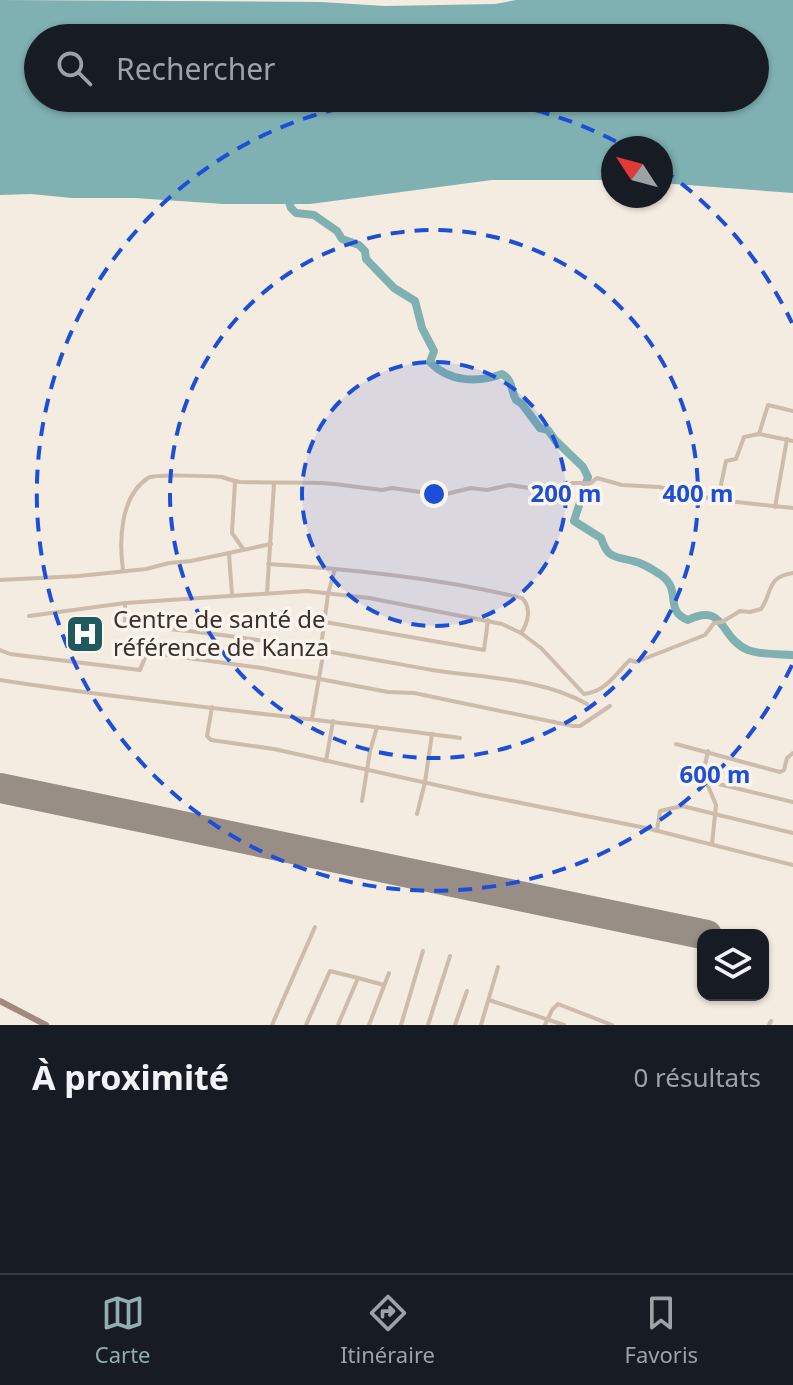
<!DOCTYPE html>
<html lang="fr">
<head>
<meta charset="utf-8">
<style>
  :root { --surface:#171b24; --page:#20242c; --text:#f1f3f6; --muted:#9ea1a6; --line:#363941; --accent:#92aeb2 }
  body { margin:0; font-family:"Noto Sans",sans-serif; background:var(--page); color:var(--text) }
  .controls { position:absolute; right:24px; bottom:24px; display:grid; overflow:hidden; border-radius:16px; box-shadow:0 2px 6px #0004 }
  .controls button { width:72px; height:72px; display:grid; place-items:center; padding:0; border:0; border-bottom:2px solid var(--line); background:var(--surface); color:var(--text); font:40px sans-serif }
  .compass { position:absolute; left:601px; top:136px; width:72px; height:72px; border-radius:50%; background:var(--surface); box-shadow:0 2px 6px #0004; rotate:306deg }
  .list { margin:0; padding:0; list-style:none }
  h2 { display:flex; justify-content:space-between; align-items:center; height:104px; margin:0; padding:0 32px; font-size:34px }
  h2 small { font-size:26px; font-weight:400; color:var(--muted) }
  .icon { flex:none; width:44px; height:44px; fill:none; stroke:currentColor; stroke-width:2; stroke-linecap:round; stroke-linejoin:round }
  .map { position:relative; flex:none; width:793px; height:1025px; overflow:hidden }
  .search { position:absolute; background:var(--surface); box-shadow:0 2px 6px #0004; left:24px; right:24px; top:24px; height:88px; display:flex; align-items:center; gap:20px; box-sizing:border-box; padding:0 28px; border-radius:44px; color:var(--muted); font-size:30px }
  .sheet { height:248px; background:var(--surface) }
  nav { display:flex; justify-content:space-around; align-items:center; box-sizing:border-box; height:112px; border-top:2px solid var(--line); background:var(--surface); font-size:22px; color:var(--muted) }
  nav a { display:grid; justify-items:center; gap:4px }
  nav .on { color:var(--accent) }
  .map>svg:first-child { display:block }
  .water { fill:#7fb0b2; fill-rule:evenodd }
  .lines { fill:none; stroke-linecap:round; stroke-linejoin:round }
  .river { stroke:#7fb0b2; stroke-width:8 }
  .runway { stroke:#988e86; stroke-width:30 }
  .street { stroke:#cdbbac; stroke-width:4 }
  .secondary { stroke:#a18a7d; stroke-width:6 }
  .ring { fill:none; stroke:#1d4ed8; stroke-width:4; stroke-dasharray:14 10 }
  .labels { text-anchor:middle; stroke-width:7; stroke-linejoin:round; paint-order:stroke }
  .poi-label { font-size:24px; fill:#3b302b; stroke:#fbf5ee; text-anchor:start }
  .centre { fill:#1d4ed8; stroke:#fbf5ee; stroke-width:4 }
  .ring-label { font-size:24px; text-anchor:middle; font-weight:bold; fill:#1d4ed8; stroke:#fbf5ee; stroke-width:7; stroke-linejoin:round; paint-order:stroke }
</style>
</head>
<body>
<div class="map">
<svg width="793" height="1025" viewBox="0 0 793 1025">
  <rect width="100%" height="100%" fill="#f4ebe1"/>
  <!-- water -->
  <path class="water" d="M0,0L321,2L385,6L495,4L516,0H793V193L661,183V148H613V180H492L310,204H224L135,198H72L31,194L0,195ZM38,38H755V98H38Z"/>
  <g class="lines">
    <!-- river -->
    <path class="river" d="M287,196L291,208L296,213L314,215L337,231L342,239L359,245L365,251L366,259L394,288L415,301L422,328L434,351L430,362C449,382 477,383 502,374C513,380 511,391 516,400L522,404L540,428L548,430L555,440L583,467L588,477L574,521L601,538C608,559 614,556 633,561C643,563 652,569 661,575C683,591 663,610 688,620C726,602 719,638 748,650C761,655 779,654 793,655"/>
    <!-- runway -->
    <path class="runway" d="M0,788L707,935"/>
    <!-- street -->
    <g class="street">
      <path d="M759,434L768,405L793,411"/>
      <path d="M235,482L232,533L244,550"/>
      <path d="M718,499L726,461L736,459L744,437L759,434L793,441"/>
      <path d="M775,507L787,439"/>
      <path d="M229,554L232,595"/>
      <path d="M268,564C353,569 439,578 522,598C532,608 528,623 521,633"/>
      <path d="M123,570C119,541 120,496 148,478C154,474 212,476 222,477C228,479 233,481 240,482C267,483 294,482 321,483C341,484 362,488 382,490L392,488L442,495L471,488L487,490L510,485L555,492L572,483H591L597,478L622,485L659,487L718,500L793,508"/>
      <path d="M0,580L79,576L146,569L169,563L191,561L271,544"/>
      <path d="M267,593L274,484"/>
      <path d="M125,603V624L128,626C231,632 331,652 432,670C484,678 541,678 587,704"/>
      <path d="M29,616L125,603L307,591L369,598L502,624L521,633L541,648L584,694C606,692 615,674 630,660L636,662L705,635L714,623L722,622L740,611L750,612L761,609C773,592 766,577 793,573"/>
      <path d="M325,622L484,650L488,620"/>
      <path d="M0,650L10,654L140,670L146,655L151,653L262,668L388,692L414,693L573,726H580L610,706"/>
      <path d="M0,680C153,704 307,717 460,738"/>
      <path d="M212,707L207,736L211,740L274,749L481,795L646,828L793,865"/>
      <path d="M312,718L324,650L321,647L328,594L335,569"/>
      <path d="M676,744L780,772L784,770L787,758L793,753"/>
      <path d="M708,751L702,778V781H706L716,805L712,844"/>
      <path d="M326,761L333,721"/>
      <path d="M706,781L793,802"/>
      <path d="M362,801L370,751L377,727"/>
      <path d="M417,814L425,782L432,734"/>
      <path d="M657,830L660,811L682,806L793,833"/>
      <path d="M489,1000L564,1025"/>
      <path d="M272,1025L315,927"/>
      <path d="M306,1025L330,971L358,978"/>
      <path d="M338,1025L358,978L384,985"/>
      <path d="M369,1025L389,973"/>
      <path d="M401,1025L423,951"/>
      <path d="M428,1025L450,956"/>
      <path d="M455,1025L467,991"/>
      <path d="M481,1025L498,967"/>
      <path d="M545,1025L552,1010L558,1004L612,1025"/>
      <path d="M769,1025L771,1021"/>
    </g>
    <!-- secondary -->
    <path class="secondary" d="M0,1001L46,1025"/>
  </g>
  <!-- distance rings -->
  <circle cx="434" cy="494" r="132" fill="#1d4ed8" fill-opacity=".12"/>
  <g class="ring">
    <circle cx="434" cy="494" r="132"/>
    <circle cx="434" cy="494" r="264"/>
    <path d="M792 665A397 397 0 1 1 403 98M465 98A397 397 0 0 1 626 147M662 169A397 397 0 0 1 792 323"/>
  </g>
  <!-- icons -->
  <defs>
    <symbol id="hospital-square" viewBox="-11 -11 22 22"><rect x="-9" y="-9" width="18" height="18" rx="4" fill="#1f5a5e" stroke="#fbf5ee"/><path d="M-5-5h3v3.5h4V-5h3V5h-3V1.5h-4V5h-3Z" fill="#fff"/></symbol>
  </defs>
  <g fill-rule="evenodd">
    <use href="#hospital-square" x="63" y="612" width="44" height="44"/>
  </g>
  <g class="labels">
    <!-- poi labels -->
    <g class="poi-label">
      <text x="113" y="628">Centre de santé de<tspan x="113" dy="28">référence de Kanza</tspan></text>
    </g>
  </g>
  <circle cx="434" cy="494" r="12" class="centre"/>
  <g class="ring-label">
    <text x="566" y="502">200 m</text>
    <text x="698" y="502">400 m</text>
    <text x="715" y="783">600 m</text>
  </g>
</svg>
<div class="controls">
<button><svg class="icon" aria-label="layers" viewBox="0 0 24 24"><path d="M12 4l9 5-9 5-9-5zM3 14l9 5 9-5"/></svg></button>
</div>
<svg class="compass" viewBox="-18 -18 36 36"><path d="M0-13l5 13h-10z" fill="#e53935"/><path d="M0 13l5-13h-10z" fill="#9ea1a6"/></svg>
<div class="search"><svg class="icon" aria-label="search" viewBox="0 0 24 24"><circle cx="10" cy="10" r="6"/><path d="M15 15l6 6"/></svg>Rechercher</div>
</div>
<section class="sheet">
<h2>À proximité<small>0 résultats</small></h2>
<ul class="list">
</ul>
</section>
<nav>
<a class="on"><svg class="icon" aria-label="map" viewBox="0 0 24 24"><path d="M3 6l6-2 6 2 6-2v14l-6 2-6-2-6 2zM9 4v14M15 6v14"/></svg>Carte</a>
<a><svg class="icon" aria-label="directions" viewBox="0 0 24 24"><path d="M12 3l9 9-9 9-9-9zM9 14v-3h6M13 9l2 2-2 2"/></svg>Itinéraire</a>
<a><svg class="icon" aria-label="saved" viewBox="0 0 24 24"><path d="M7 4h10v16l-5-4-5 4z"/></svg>Favoris</a>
</nav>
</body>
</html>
